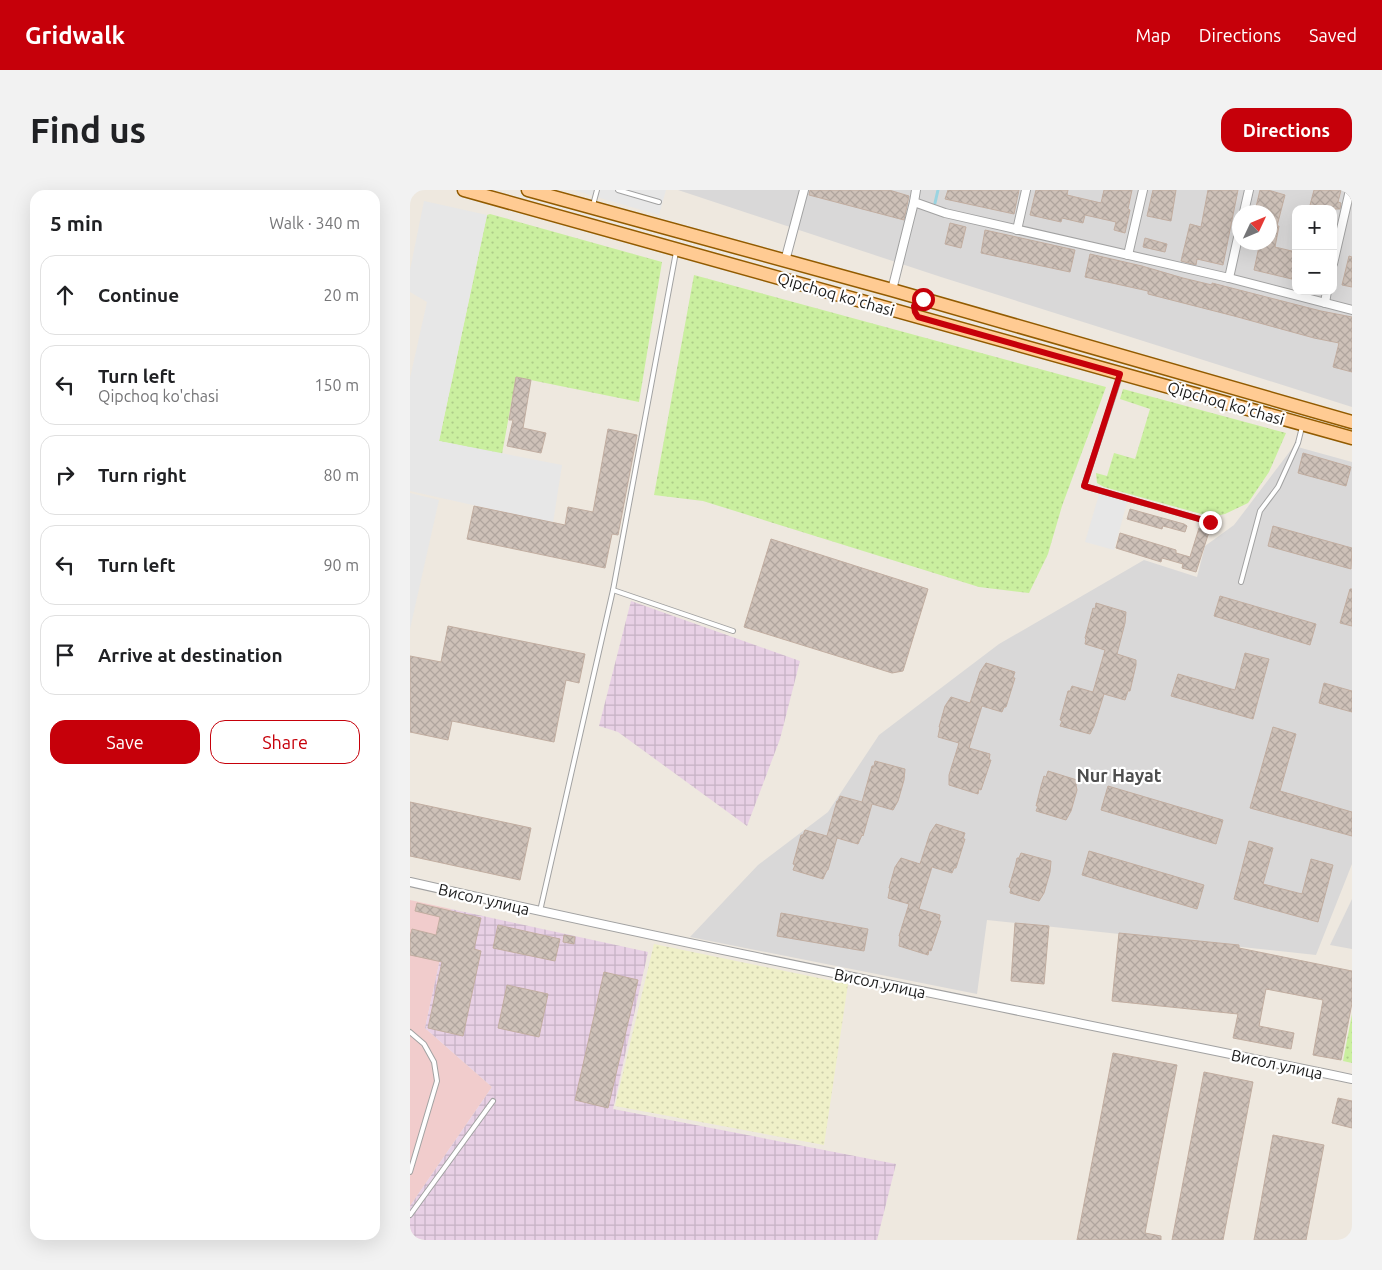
<!DOCTYPE html>
<html lang="en">
<head>
<meta charset="utf-8">
<style>
  :root { --surface:#fff; --page:#f2f2f2; --text:#202124; --muted:#757577; --line:#e0e0e0; --accent:#c6000a }
  body { margin:0; font-family:Ubuntu,sans-serif; background:var(--page); color:var(--text) }
  .controls { position:absolute; right:15px; top:15px; display:grid; overflow:hidden; border-radius:10px; box-shadow:0 5px 20px #0002 }
  .controls button { width:45px; height:45px; display:grid; place-items:center; padding:0; border:0; border-bottom:1px solid var(--line); background:var(--surface); color:var(--text); font:25px sans-serif }
  .compass { position:absolute; left:822px; top:15px; width:45px; height:45px; border-radius:50%; background:var(--surface); box-shadow:0 5px 20px #0002; rotate:46deg }
  .stop { position:absolute; width:15px; height:15px; margin:-11px; border:4px solid #c6000a; border-radius:50%; background:#fff }
  .stop.end { background:#c6000a; border-color:#fff; box-shadow:0 1px 5px #0008 }
  .list { margin:0; padding:0; list-style:none }
  h2 { display:flex; justify-content:space-between; align-items:center; height:65px; margin:0; padding:0 20px; font-size:21px }
  h2 small { font-size:16px; font-weight:400; color:var(--muted) }
  .list li { display:grid; grid-template-columns:32px 1fr auto; gap:15px; align-items:center; box-sizing:border-box; height:80px; margin:0 10px 10px; padding:0 10px; border:1px solid var(--line); border-radius:15px }
  .list b { display:block; font-size:19px; white-space:nowrap }
  .list p { margin:0; font-size:16px; white-space:nowrap; color:var(--muted) }
  .list em { font-size:16px; font-style:normal; color:var(--muted) }
  .actions { display:flex; gap:10px; padding:15px 20px }
  .actions a { flex:1; padding:11px 0; border:1px solid var(--accent); border-radius:15px; text-align:center; font-size:18px; color:var(--accent) }
  .actions .main { background:var(--accent); color:#fff }
  .icon { flex:none; width:28px; height:28px; fill:none; stroke:currentColor; stroke-width:2; stroke-linecap:round; stroke-linejoin:round }
  .map { position:relative; flex:none; width:942px; height:1050px; overflow:hidden; border-radius:15px }
  header { display:flex; align-items:center; gap:30px; box-sizing:border-box; height:70px; padding:0 25px; background:var(--accent); color:#fff }
  header strong { font-size:24px }
  nav { display:flex; gap:28px; margin-inline-start:auto; font-size:18px }
  .intro { display:flex; align-items:center; justify-content:space-between; box-sizing:border-box; height:120px; padding:0 30px }
  h1 { margin:0; font-size:35px }
  .button { padding:12px 22px; border-radius:15px; background:var(--accent); color:#fff; font-size:18px; font-weight:700 }
  main { display:flex; gap:30px; padding:0 30px }
  aside { flex:1; background:var(--surface); border-radius:15px; box-shadow:0 5px 20px #0002 }
  .map>svg:first-child { display:block }
  .residential { fill:#d9d8d8; fill-rule:evenodd }
  .commercial { fill:#f1cccc }
  .industrial { fill:url(#industrial-grid) }
  .farmland { fill:url(#farmland-dots) }
  .grass { fill:url(#grass-dots) }
  .parking { fill:#e7e7e7 }
  .lines { fill:none; stroke-linecap:round; stroke-linejoin:round }
  .stream { stroke:#9ad4e1; stroke-width:3 }
  .building { fill:url(#building-cross-hatch); stroke:#c1ada0 }
  .lane-casing { stroke:#a2a2a2; stroke-width:6 }
  .street-casing { stroke:#a2a2a2; stroke-width:10 }
  .primary-casing { stroke:#925b00; stroke-width:15 }
  .lane { stroke:#fff; stroke-width:4 }
  .street { stroke:#fff; stroke-width:8 }
  .primary { stroke:#ffcb93; stroke-width:12 }
  .route { stroke:#c6000a; stroke-width:6 }
  .labels { text-anchor:middle; stroke-width:4.5; stroke-linejoin:round; paint-order:stroke }
  .street-label { font-size:16px; fill:#1b1b1b; stroke:#fff }
  .neighbourhood-label { font-size:18px; font-weight:bold; fill:#4e4e4e; stroke:#fff }
</style>
</head>
<body>
<header>
<strong>Gridwalk</strong>
<nav><a>Map</a><a>Directions</a><a>Saved</a></nav>
</header>
<div class="intro"><h1>Find us</h1><a class="button">Directions</a></div>
<main>
<aside>
<h2>5 min<small>Walk · 340 m</small></h2>
<ul class="list">
<li><svg class="icon" aria-label="ahead" viewBox="0 0 24 24"><path d="M12 20V5M6 11l6-6 6 6"/></svg><div><b>Continue</b></div><em>20 m</em></li>
<li><svg class="icon" aria-label="left" viewBox="0 0 24 24"><path d="M17 20v-9H6M10 6l-5 5 5 5"/></svg><div><b>Turn left</b><p>Qipchoq ko'chasi</p></div><em>150 m</em></li>
<li><svg class="icon" aria-label="right" viewBox="0 0 24 24"><path d="M7 20v-9h11M14 6l5 5-5 5"/></svg><div><b>Turn right</b></div><em>80 m</em></li>
<li><svg class="icon" aria-label="left" viewBox="0 0 24 24"><path d="M17 20v-9H6M10 6l-5 5 5 5"/></svg><div><b>Turn left</b></div><em>90 m</em></li>
<li><svg class="icon" aria-label="arrive" viewBox="0 0 24 24"><path d="M6 21V4h12l-3 4 3 4H6"/></svg><div><b>Arrive at destination</b></div></li>
</ul>
<div class="actions"><a class="main">Save</a><a>Share</a></div>
</aside>
<div class="map">
<svg width="942" height="1050" viewBox="0 0 942 1050">
  <defs>
    <pattern id="industrial-grid" width="8" height="8" patternUnits="userSpaceOnUse" patternTransform="scale(1.25)"><rect width="8" height="8" fill="#e8d0e5"/><path d="M0 4h8M4 0v8" fill="none" stroke="#c6b2c4"/></pattern>
    <pattern id="farmland-dots" width="8" height="8" patternUnits="userSpaceOnUse" patternTransform="scale(1.25)"><rect width="8" height="8" fill="#eff0c8"/><path d="M2 2h.1M6 6h.1" fill="none" stroke="#cccdab" stroke-width="1.8" stroke-linecap="round"/></pattern>
    <pattern id="grass-dots" width="8" height="8" patternUnits="userSpaceOnUse" patternTransform="scale(1.25)"><rect width="8" height="8" fill="#caef9f"/><path d="M2 2h.1M6 6h.1" fill="none" stroke="#adcc88" stroke-width="1.8" stroke-linecap="round"/></pattern>
    <pattern id="building-cross-hatch" width="8" height="8" patternUnits="userSpaceOnUse" patternTransform="scale(1.25)"><rect width="8" height="8" fill="#cec1b8"/><path d="M0 0l8 8M0 8l8-8" fill="none" stroke="#b0a59e"/></pattern>
  </defs>
  <rect width="100%" height="100%" fill="#eee8df"/>
  <!-- residential -->
  <g class="residential">
    <path d="M268,0H942V217L531,87ZM886,19H923V101H886ZM829,22H859V52H829Z"/>
    <path d="M884,256L942,272V674L906,765L577,730L567,804L280,747L348,675L418,622L469,545L589,454L734,370L787,387L795,356L824,335Z"/>
    <path d="M942,709V759L920,755Z"/>
  </g>
  <!-- commercial -->
  <path class="commercial" d="M0,710L41,719L15,838L82,897L0,1016Z"/>
  <!-- industrial -->
  <g class="industrial">
    <path d="M221,411L390,471L370,549L337,636L208,542L189,536Z"/>
    <path d="M41,719L238,762L203,919L486,974L467,1050H0V1016L82,897L15,838Z"/>
  </g>
  <!-- farmland -->
  <path class="farmland" d="M244,754L438,794L414,955L205,916Z"/>
  <!-- grass -->
  <g class="grass">
    <path d="M80,24L252,72L229,212L106,187L92,264L29,251L77,25Z"/>
    <path d="M284,85L696,197L652,316L638,364L619,403L569,397L293,311L244,305Z"/>
    <path d="M713,199L876,243L859,282L838,313L815,324L802,327L694,297L687,293L686,283L697,286L704,263L725,269L740,219L710,209Z"/>
    <path d="M942,824V873L933,871Z"/>
  </g>
  <!-- parking -->
  <g class="parking">
    <path d="M166,0H256L249,25L166,1Z"/>
    <path d="M14,11L77,25L29,251L152,275L143,333L0,301V188L17,112L0,102V80Z"/>
    <path d="M690,301L718,309L704,360L675,352Z"/>
    <path d="M0,303L29,310L0,439Z"/>
  </g>
  <g class="lines">
    <!-- stream -->
    <path class="stream" d="M525,13L528,0"/>
  </g>
  <!-- building -->
  <g class="building">
    <path d="M400,0H479L499,6L494,30L399,5Z"/>
    <path d="M538,0H609L604,24L535,9Z"/>
    <path d="M626,0H658L657,5L691,13L694,0H722L718,19L720,20L715,43L704,40L706,32L675,25L673,33L652,28L651,32L620,25Z"/>
    <path d="M743,0H766L761,31L737,26Z"/>
    <path d="M798,0H828L813,75L787,69L786,75L771,71L780,34L791,37Z"/>
    <path d="M850,0H858L875,5L867,36H869L865,57L886,62V90L844,80L850,52H860V20L846,17Z"/>
    <path d="M904,0H931L928,12L931,13L930,19H899Z"/>
    <path d="M540,33L556,37L551,58L535,54Z"/>
    <path d="M575,40L665,60L660,82L571,63Z"/>
    <path d="M735,48L757,54L755,62L733,57Z"/>
    <path d="M680,64L732,76L773,88L802,95V93L911,121L942,127V182L923,177L929,153L904,148L824,126L738,104V101L675,87Z"/>
    <path d="M939,66L942,67V97L932,95Z"/>
    <path d="M106,187L121,190L113,238L136,243L131,263L97,256L103,230H99Z"/>
    <path d="M198,239L227,245L208,345L202,344L195,378L57,349L64,316L155,335L158,317L183,322Z"/>
    <path d="M893,263L941,277L936,296L888,283Z"/>
    <path d="M720,319L774,334L777,336L775,342L753,336L752,339L717,329Z"/>
    <path d="M863,336L942,358L941,379L858,356Z"/>
    <path d="M789,338L799,342L786,382L772,378L773,374L752,368L751,372L706,358L710,343L766,360V363L780,367Z"/>
    <path d="M361,349L518,399L493,481L482,483L334,437Z"/>
    <path d="M940,399H942V436L930,433Z"/>
    <path d="M810,406L906,434L900,455L804,426Z"/>
    <path d="M686,413L716,422L715,433L707,464L726,470V475L720,501H718L715,510L694,504L684,536L680,544L650,536L652,531L650,530L658,501H660L662,496L683,502L695,460L675,454L676,449L675,448L683,418L685,419Z"/>
    <path d="M38,436L175,464L169,493L156,490L144,552L42,531L38,550L0,542V466L31,472Z"/>
    <path d="M835,463L859,469L843,529L761,506L768,484L825,500Z"/>
    <path d="M576,473L605,482L603,488H605L596,517H594L592,522L572,516L567,532L559,558L580,564L579,570H581L571,600L569,599L568,604L539,595V585L549,553L528,547L530,537H529L535,516L541,507L560,513L570,482Z"/>
    <path d="M914,493L942,501V522L909,513Z"/>
    <path d="M863,537L886,544L870,601L942,622V646L840,618Z"/>
    <path d="M465,571L495,579L494,590L488,611L483,620L462,614L453,646L452,645L448,654L427,648L418,680H417L413,689L383,680L385,675L383,674L391,645H393L395,640L417,646L427,611H428L430,606L452,612L462,576H464Z"/>
    <path d="M638,581L667,590L666,595L667,600L661,621L656,630L626,621L628,616H626L631,596L634,586L636,587Z"/>
    <path d="M698,596L813,630L806,654L691,620Z"/>
    <path d="M0,612L121,638L110,690L0,666Z"/>
    <path d="M526,634L555,643L553,649H555L546,678H544L542,683L522,677L517,693L509,719L530,725L529,731H531L521,761L519,760L518,765L489,756L490,746H489L499,714L478,708L480,698H479L485,677L491,668L510,674L520,643Z"/>
    <path d="M839,651L863,658L853,694L892,704L901,669L923,675L908,732L824,709Z"/>
    <path d="M679,661L794,695L787,719L672,685Z"/>
    <path d="M611,663L641,671L640,682L634,703L629,711L600,703L601,698L599,697L605,677L607,668H609Z"/>
    <path d="M7,713L71,728L64,759L71,761L53,846L18,838L32,772L0,765V747L2,739L26,745L30,727L5,721Z"/>
    <path d="M371,723L458,739L454,761L367,746Z"/>
    <path d="M605,733L639,736L634,794L601,791Z"/>
    <path d="M88,735L150,749L145,771L83,758Z"/>
    <path d="M709,743L829,755V758L942,781V813L931,870L903,865L913,810L856,799L849,836L884,843L881,859L823,848L828,824L702,811Z"/>
    <path d="M154,745L165,747L164,754L153,752Z"/>
    <path d="M194,782L228,790L198,918L165,910Z"/>
    <path d="M97,795L138,804L129,847L88,838Z"/>
    <path d="M703,863L767,875L735,1043L751,1046V1050H667Z"/>
    <path d="M794,882L843,892L813,1050H762Z"/>
    <path d="M928,908L942,911V938L922,933Z"/>
    <path d="M863,945L914,955L896,1050H844Z"/>
  </g>
  <g class="lines">
    <defs>
      <g id="lane">
        <path d="M208,0L249,12"/>
        <path d="M183,15L187,0"/>
        <path d="M710,186L674,296L800,332"/>
        <path d="M831,392L850,321L868,297L888,253L892,237"/>
        <path d="M203,400L323,441"/>
        <path d="M130,721L203,400L266,62"/>
        <path d="M0,842L14,854L24,872L27,891L0,982"/>
        <path d="M0,1025L83,911"/>
      </g>
      <g id="street">
        <path d="M506,0L504,12L535,23L819,88L942,120"/>
        <path d="M834,22L839,0"/>
        <path d="M607,40L616,0"/>
        <path d="M718,65L733,0"/>
        <path d="M375,71L394,0"/>
        <path d="M923,74L940,0"/>
        <path d="M819,88L829,43"/>
        <path d="M482,100L504,12"/>
        <path d="M915,113L917,101"/>
        <path d="M0,692C313,763 628,824 942,889"/>
      </g>
      <g id="primary">
        <path d="M54,0L942,248"/>
        <path d="M118,0L482,100L942,232"/>
      </g>
    </defs>
    <!-- lane casing -->
    <use href="#lane" class="lane-casing"/>
    <!-- street casing -->
    <use href="#street" class="street-casing"/>
    <!-- primary casing -->
    <use href="#primary" class="primary-casing"/>
    <!-- lane -->
    <use href="#lane" class="lane"/>
    <!-- street -->
    <use href="#street" class="street"/>
    <!-- primary -->
    <use href="#primary" class="primary"/>
  </g>
  <g class="lines">
    <!-- route -->
    <path class="route" d="M513,109L507,111L504,116L505,122L508,127L710,184L674,296L800,332"/>
  </g>
  <g class="labels">
    <!-- street labels -->
    <g class="street-label">
      <text transform="translate(426 104) rotate(16)" y="6">Qipchoq ko'chasi</text>
      <text transform="translate(816 213) rotate(16)" y="6">Qipchoq ko'chasi</text>
      <text transform="translate(74 709) rotate(13)" y="6">Висол улица</text>
      <text transform="translate(470 793) rotate(12)" y="6">Висол улица</text>
      <text transform="translate(867 874) rotate(12)" y="6">Висол улица</text>
    </g>
    <!-- neighbourhood labels -->
    <g class="neighbourhood-label">
      <text x="709" y="592">Nur Hayat</text>
    </g>
  </g>
</svg>
<div class="controls">
<button>+</button>
<button>−</button>
</div>
<svg class="compass" viewBox="-18 -18 36 36"><path d="M0-13l5 13h-10z" fill="#e53935"/><path d="M0 13l5-13h-10z" fill="#757577"/></svg>
<div class="stop" style="left:513px;top:109px"></div>
<div class="stop end" style="left:800px;top:332px"></div>
</div>
</main>
</body>
</html>
